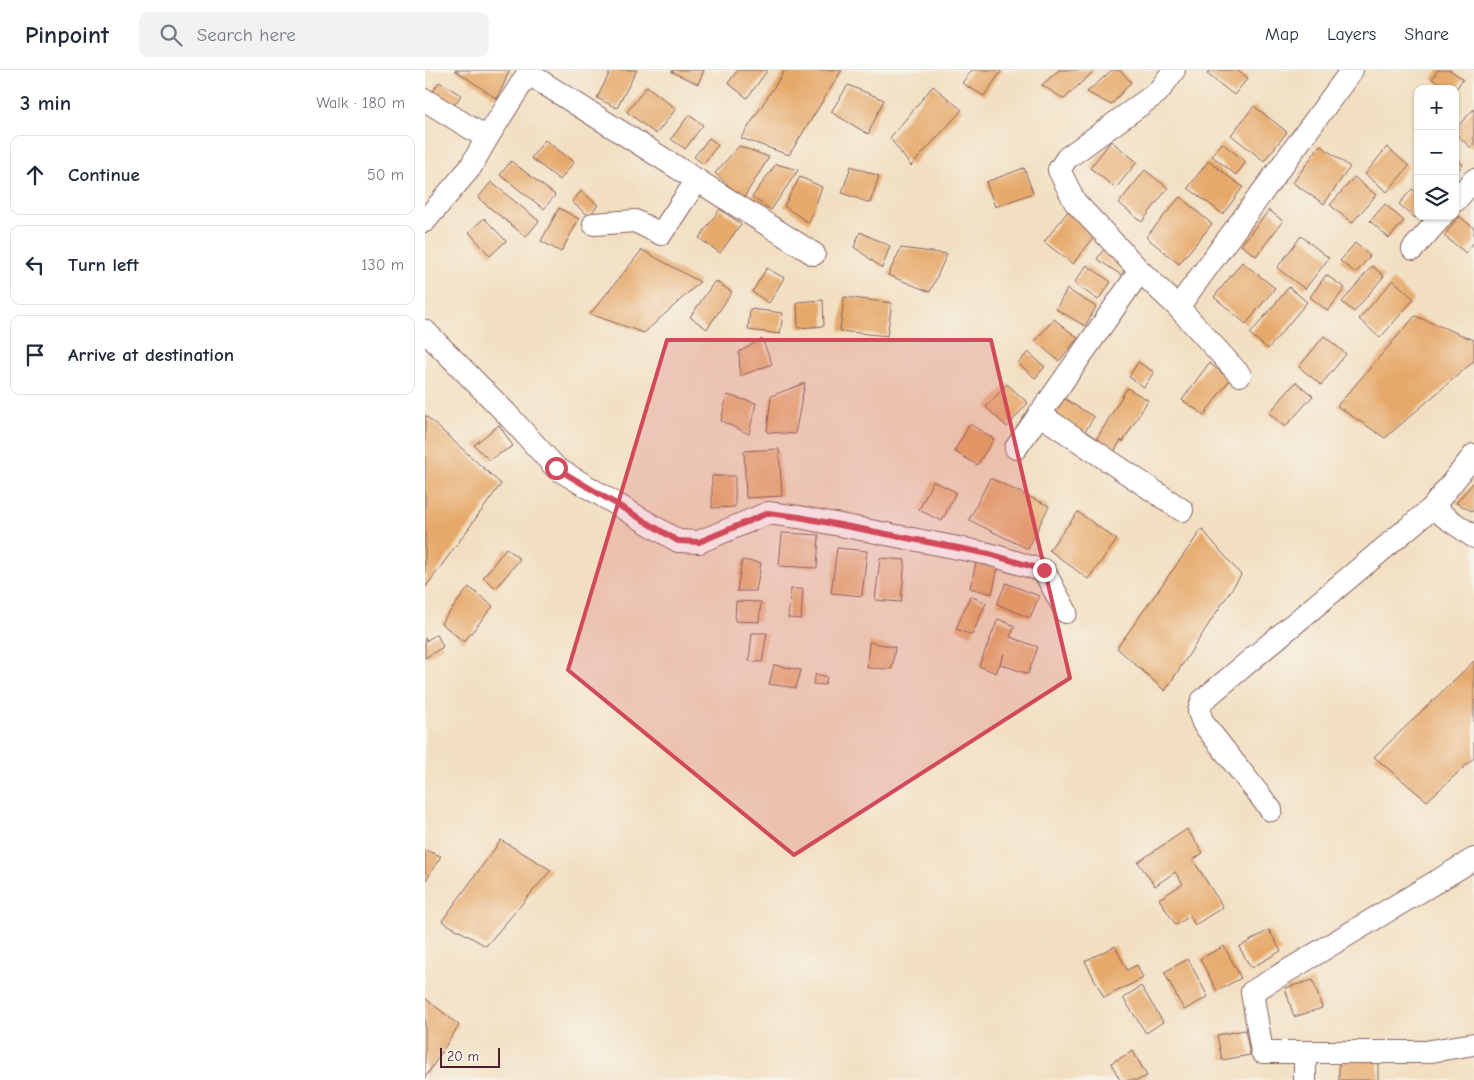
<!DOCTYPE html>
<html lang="en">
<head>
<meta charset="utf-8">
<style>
  :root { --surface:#fff; --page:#f2f2f3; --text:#1f2937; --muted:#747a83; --line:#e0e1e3 }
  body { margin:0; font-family:"Comic Neue",sans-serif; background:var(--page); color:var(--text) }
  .controls { position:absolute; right:15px; top:15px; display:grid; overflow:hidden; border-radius:10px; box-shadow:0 1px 4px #0004 }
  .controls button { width:45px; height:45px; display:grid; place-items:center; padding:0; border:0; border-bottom:1px solid var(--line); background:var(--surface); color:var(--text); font:25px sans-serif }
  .scale { position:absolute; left:15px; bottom:12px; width:60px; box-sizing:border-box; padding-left:5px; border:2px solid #4a1f2b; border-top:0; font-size:14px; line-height:18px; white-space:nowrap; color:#4a1f2b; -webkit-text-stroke:4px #f7f3e8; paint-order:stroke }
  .stop { position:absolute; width:15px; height:15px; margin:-11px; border:4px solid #d1495b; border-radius:50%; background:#fff }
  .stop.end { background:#d1495b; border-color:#fff; box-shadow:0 1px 5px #0008 }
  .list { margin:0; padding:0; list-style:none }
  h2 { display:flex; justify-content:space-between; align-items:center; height:65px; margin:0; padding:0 20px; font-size:21px }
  h2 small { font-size:16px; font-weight:400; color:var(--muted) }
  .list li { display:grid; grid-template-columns:32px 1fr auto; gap:15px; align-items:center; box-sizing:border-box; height:80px; margin:0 10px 10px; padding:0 10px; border:1px solid var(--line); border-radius:10px }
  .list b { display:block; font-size:19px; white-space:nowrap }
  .list em { font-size:16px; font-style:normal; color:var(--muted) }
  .icon { flex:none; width:28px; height:28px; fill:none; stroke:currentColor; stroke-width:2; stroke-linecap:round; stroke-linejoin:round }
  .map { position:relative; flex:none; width:1049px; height:1010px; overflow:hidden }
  header { display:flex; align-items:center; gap:30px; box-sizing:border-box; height:70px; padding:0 25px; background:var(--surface); border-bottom:1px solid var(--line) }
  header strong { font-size:24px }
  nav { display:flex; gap:28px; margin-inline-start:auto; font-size:18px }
  .search { width:350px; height:45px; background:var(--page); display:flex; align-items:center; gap:12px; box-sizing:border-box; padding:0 18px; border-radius:10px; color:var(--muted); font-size:19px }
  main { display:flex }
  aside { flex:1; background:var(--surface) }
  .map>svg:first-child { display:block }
  .building { fill:#e6a96a }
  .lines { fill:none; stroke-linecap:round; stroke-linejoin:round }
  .street-casing { stroke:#856260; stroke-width:24 }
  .street { stroke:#fff; stroke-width:22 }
  .route { stroke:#d1495b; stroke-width:6 }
  .marked { fill:#d1495b; fill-opacity:0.2; stroke:#d1495b; stroke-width:4; stroke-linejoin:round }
</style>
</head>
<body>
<header>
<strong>Pinpoint</strong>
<div class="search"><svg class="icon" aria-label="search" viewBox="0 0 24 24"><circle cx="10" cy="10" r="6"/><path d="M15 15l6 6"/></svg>Search here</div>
<nav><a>Map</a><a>Layers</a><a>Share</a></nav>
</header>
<main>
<aside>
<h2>3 min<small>Walk · 180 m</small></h2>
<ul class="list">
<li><svg class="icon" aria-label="ahead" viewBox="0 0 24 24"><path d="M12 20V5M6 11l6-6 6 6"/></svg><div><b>Continue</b></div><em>50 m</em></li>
<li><svg class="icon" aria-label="left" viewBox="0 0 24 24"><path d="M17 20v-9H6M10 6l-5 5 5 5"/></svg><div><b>Turn left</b></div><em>130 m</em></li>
<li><svg class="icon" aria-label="arrive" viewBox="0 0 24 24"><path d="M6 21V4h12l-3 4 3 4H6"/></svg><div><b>Arrive at destination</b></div></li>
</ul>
</aside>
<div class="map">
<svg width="1049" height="1010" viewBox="0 0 1049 1010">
  <rect width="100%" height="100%" fill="#f7f3e8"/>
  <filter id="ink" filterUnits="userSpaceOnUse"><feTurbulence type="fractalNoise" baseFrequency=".02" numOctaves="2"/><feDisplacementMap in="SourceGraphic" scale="10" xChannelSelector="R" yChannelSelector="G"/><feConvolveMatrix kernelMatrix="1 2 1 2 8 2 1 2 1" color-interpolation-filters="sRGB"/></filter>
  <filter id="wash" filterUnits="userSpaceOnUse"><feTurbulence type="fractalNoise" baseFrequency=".0096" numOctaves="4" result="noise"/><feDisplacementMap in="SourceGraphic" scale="20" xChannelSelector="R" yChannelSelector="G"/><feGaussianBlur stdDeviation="1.12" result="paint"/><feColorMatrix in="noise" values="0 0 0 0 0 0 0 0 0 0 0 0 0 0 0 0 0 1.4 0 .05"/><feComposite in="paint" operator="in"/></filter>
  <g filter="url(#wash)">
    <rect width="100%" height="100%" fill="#f2dfc1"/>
    <g id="blocks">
      <!-- building -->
      <g class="building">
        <path d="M30,0H85L72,29Z"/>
        <path d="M186,0H212L192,38L172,28Z"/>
        <path d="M248,0H279L273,14L247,2Z"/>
        <path d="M313,0H341L342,1L322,28L303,13Z"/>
        <path d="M360,0H417L364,85L316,68Z"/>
        <path d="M547,0H577L559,26L537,13Z"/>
        <path d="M634,0H670L639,29L617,15Z"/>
        <path d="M687,0H695L706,12L686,35L662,22Z"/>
        <path d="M785,0H812L823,8L809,25L782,4Z"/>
        <path d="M1013,0H1025L1038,9L1031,19H1023L1007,9Z"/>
        <path d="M14,12L36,25L29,36L7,23Z"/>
        <path d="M423,15L459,30L443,64L406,42Z"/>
        <path d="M222,16L251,39L231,64L202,42Z"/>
        <path d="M508,16L537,40L486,96L465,68Z"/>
        <path d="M829,36L862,62L839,91L806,65Z"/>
        <path d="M1049,39V74L1046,78L1030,63V59Z"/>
        <path d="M264,45L278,55L260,79L246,69Z"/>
        <path d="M284,68L293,75L278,94L269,87Z"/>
        <path d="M120,70L149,92L135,110L106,88Z"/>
        <path d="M686,71L712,92L691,118L665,98Z"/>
        <path d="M797,73L821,92L811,105L787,86Z"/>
        <path d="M895,75L925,97L899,134L868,113Z"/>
        <path d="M314,76L344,87L318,129L290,103Z"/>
        <path d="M962,77L984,96L962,122L940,104Z"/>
        <path d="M1030,88L1038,95L1030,103Z"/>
        <path d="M86,91L130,125L119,139L75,105Z"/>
        <path d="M783,91L818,117L798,144L763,118Z"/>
        <path d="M351,94L373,100L346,140L327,127Z"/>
        <path d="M426,96L454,106L445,133L417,123Z"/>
        <path d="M599,98L608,123L570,137L561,112Z"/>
        <path d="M720,100L743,118L717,152L694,133Z"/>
        <path d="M375,107L397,117L384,153L359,136Z"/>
        <path d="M929,107L951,125L927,153L905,135Z"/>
        <path d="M66,112L114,151L101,167L53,128Z"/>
        <path d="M987,119L993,124V145L990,148L974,134Z"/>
        <path d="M156,121L173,135L164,146L147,132Z"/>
        <path d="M755,127L787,154L754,194L721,167Z"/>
        <path d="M960,134L979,151L964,168L945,151Z"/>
        <path d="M134,138L154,149L136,182L116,171Z"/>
        <path d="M295,139L316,154L295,183L274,168Z"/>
        <path d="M644,140L673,162L648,194L619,172Z"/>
        <path d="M844,140L858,151L831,186L816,175Z"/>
        <path d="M1034,146L1049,158V172L1041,183L1019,166Z"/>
        <path d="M59,148L81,171L65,186L44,162Z"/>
        <path d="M435,162L465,176L457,198L429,177Z"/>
        <path d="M876,166L904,188L880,219L852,198Z"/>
        <path d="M686,169L710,185L696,205L672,189Z"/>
        <path d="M930,173L945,186L931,203L915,191Z"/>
        <path d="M476,178L522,184L505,222L463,205Z"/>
        <path d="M217,180L275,212L219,263L165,244Z"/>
        <path d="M817,192L850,218L821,254L789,227Z"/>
        <path d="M662,195L686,212L673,230L649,213Z"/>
        <path d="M947,196L959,206L929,242L917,232Z"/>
        <path d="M342,198L359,208L344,233L327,222Z"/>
        <path d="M901,205L920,218L903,241L885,227Z"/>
        <path d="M968,210L989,229L955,268L934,249Z"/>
        <path d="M290,211L307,222L282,259L265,247Z"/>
        <path d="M864,217L882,232L843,279L825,264Z"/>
        <path d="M642,219L671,237L660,256L631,239Z"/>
        <path d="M419,227L467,233L462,266L415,261Z"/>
        <path d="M398,230L399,256L373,258L372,232Z"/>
        <path d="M325,239L358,243L355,264L323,260Z"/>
        <path d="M990,246L1049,270V291L960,368L912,336Z"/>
        <path d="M629,249L653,268L634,291L610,271Z"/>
        <path d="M899,266L921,284L896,315L874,297Z"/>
        <path d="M337,269L347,294L315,306L314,282Z"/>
        <path d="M603,282L620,297L610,308L593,293Z"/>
        <path d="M713,292L729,302L719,317L704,307Z"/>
        <path d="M784,293L805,309L779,345L757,330Z"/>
        <path d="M871,312L888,326L860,357L844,343Z"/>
        <path d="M380,313L370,364L342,362L346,326Z"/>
        <path d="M582,314L603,333L582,357L561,337Z"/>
        <path d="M702,318L723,330L698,372L696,370L686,387L668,375Z"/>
        <path d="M302,325L331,333L324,364L296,351Z"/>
        <path d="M637,327L669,347L659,363L627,343Z"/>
        <path d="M0,345L76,414L0,518Z"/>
        <path d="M545,354L569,369L552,395L529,381Z"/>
        <path d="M74,355L88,376L64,390L49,375Z"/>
        <path d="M354,379L357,426L321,428L319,381Z"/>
        <path d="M287,406H310V437L287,438Z"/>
        <path d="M565,408L624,436L603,479L544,450Z"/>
        <path d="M508,411L531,422L517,451L494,440Z"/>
        <path d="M1049,412V442L1031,433Z"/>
        <path d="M653,442L692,470L663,509L624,480Z"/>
        <path d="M777,459L816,505L740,621L692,578Z"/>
        <path d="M357,463L394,465L392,498L354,496Z"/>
        <path d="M81,478L95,489L71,518L58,508Z"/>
        <path d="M412,478L442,481L437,526L406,523Z"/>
        <path d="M455,488L480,490L476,532L450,530Z"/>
        <path d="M317,490L336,493L331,521H312Z"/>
        <path d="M551,493L573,498L567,524L545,518Z"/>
        <path d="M581,513L614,526L605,548L572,534Z"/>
        <path d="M44,517L68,536L39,572L16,553Z"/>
        <path d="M366,519H378L376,549L363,548Z"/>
        <path d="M545,526L561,533L547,565L531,559Z"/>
        <path d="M311,531L336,532L334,552L310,551Z"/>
        <path d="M573,549L590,556L585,567L613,577L603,604L575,594L579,584L571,603L554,596Z"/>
        <path d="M327,563H342L337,592L324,591Z"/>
        <path d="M12,564L18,577L0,588V568L1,571Z"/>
        <path d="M444,572L470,577L467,599L442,598Z"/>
        <path d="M1049,591V688L1002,731L949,687Z"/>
        <path d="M349,595L376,600L371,618L344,614Z"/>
        <path d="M391,604L402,607L400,615L388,614Z"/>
        <path d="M762,759L778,783L768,790L798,837L770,855L765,846L751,855L734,829L758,814L750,802L730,816L713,792Z"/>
        <path d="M76,770L126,800L61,876L17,851Z"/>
        <path d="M0,780L16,786L0,812Z"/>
        <path d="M844,860L856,881L826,898L814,877Z"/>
        <path d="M690,876L702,900L712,895L718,908L679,928L660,891Z"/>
        <path d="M799,876L816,908L792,921L775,889Z"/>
        <path d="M763,889L783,927L759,940L739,902Z"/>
        <path d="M888,910L897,938L869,947L860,918Z"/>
        <path d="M716,916L738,952L721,963L698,928Z"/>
        <path d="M0,928L34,955L0,1008Z"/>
        <path d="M820,960L825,985L797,990L792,965Z"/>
        <path d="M708,981L722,1006L713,1010H695L686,993Z"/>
        <path d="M953,990V1010H914V991Z"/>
      </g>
    </g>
  </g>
  <g filter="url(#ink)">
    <use href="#blocks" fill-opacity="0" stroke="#856260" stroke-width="1"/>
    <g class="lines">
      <defs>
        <g id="street">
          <path d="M749,0L733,22L642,88L634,100L650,132L715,201L753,237L815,305"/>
          <path d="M104,4L389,184"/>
          <path d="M0,30L62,68"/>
          <path d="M1030,131L1049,110"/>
          <path d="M0,151L45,98L62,68L105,0"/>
          <path d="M169,154L210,151L236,164L272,110"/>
          <path d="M988,179L1017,146"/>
          <path d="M753,237L927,0"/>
          <path d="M0,261L81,343L131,398L253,471L274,472L343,443L374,447L564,484L619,501L641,542"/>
          <path d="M614,344L757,440"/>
          <path d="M591,378L715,201"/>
          <path d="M1007,438L1049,467"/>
          <path d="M846,740L778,653L774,642L777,631L1007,438L1049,385"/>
          <path d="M1049,789L827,922L837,982H1000L1049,974"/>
          <path d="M880,982V1010"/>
        </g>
      </defs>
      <!-- street casing -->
      <use href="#street" class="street-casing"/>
      <!-- street -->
      <use href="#street" class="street"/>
    </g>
  </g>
  <g class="lines" filter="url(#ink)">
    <!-- route -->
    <path class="route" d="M131,398L253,471L274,472L343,443L374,447L564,484L619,500"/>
  </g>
  <!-- marked area -->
  <path class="marked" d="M242,270H566L645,608L369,785L143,600Z"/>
</svg>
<div class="controls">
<button>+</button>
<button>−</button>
<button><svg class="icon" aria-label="layers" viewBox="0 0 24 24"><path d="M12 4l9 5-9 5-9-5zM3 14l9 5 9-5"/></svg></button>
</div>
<div class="scale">20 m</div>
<div class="stop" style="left:131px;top:398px"></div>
<div class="stop end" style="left:619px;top:500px"></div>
</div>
</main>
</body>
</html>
